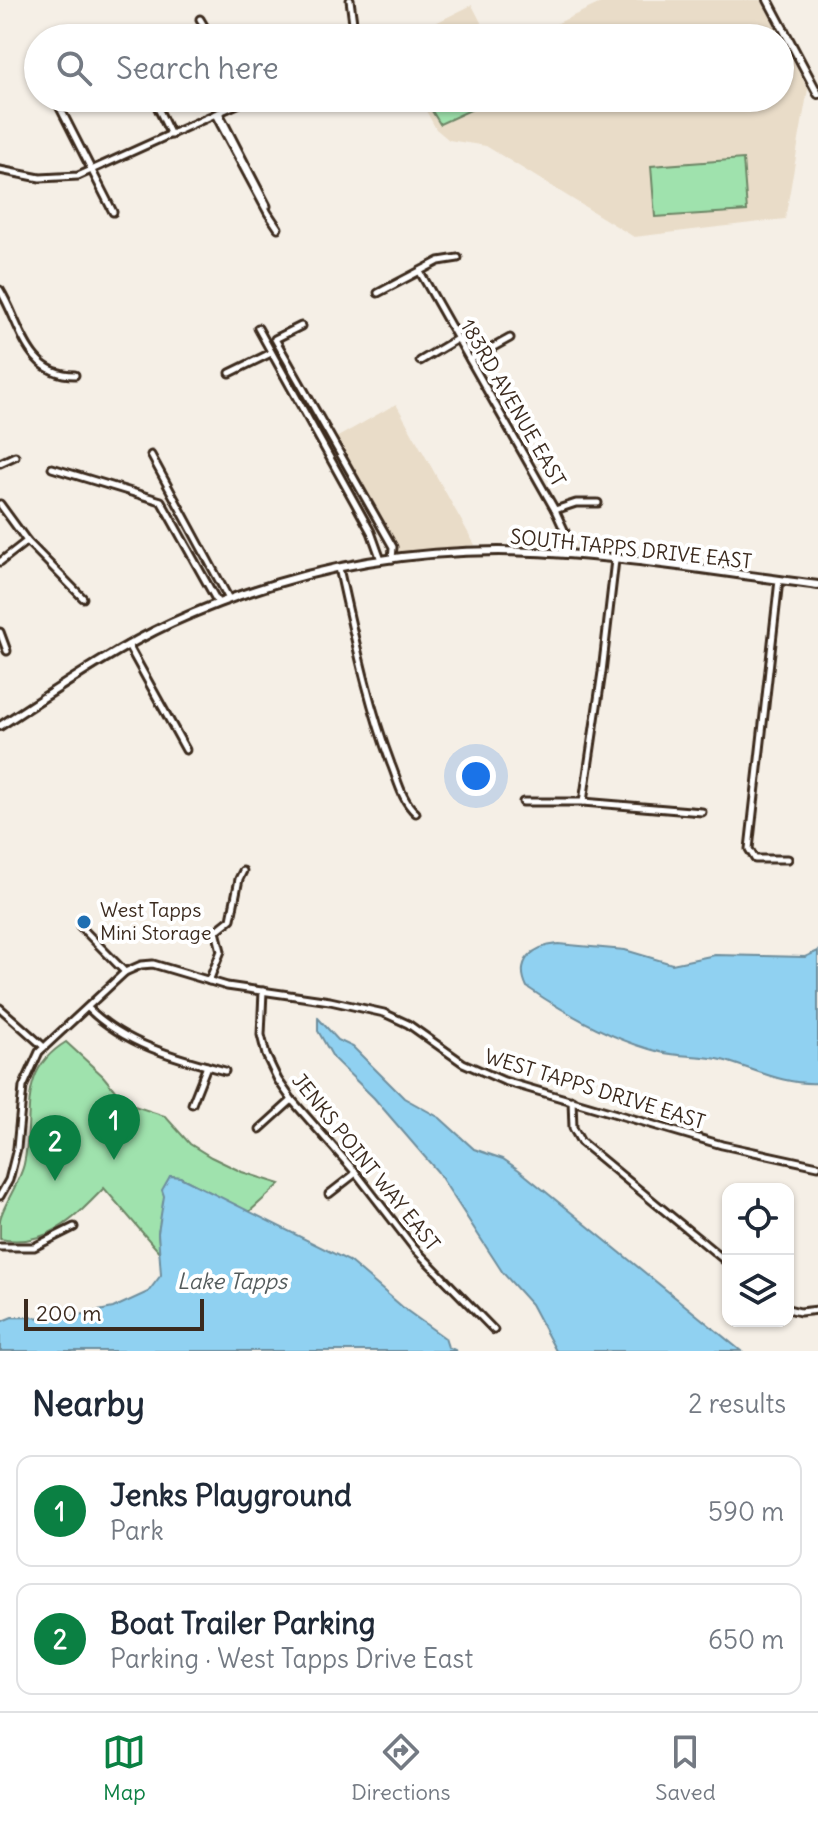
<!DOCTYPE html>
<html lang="en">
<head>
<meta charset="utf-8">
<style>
  :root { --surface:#fff; --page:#f6f6f7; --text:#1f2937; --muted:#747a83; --line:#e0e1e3; --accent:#0b8043 }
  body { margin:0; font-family:Delius,sans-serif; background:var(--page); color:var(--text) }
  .controls { position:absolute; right:24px; bottom:24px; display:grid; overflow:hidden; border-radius:16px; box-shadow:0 2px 6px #0004 }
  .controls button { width:72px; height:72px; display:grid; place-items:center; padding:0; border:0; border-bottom:2px solid var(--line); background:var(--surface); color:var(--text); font:40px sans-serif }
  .scale { position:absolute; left:24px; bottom:20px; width:180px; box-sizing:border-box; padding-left:8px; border:4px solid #3b2a1e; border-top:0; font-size:22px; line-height:28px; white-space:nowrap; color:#3b2a1e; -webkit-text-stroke:6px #fff; paint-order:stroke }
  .you { position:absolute; left:476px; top:776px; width:28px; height:28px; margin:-20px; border:6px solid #fff; border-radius:50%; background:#1a73e8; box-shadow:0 0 0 12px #1a73e833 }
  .badge { display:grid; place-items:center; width:52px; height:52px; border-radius:50%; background:var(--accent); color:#fff; font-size:26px; font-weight:700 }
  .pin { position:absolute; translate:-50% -66px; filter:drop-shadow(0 2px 4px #0008) }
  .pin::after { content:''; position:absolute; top:42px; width:28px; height:24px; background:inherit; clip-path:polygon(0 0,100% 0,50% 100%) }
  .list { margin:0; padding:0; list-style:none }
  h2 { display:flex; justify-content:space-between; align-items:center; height:104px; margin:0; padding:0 32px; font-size:34px }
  h2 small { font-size:26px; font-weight:400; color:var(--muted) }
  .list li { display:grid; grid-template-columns:52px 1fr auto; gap:24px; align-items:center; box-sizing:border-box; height:112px; margin:0 16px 16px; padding:0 16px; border:2px solid var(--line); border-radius:16px }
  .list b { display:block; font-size:30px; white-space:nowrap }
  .list p { margin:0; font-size:26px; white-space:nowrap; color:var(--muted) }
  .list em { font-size:26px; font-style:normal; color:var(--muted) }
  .icon { flex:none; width:44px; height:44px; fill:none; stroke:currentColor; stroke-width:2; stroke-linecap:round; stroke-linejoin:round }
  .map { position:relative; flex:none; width:818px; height:1351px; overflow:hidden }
  .search { position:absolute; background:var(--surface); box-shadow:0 2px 6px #0004; left:24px; right:24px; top:24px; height:88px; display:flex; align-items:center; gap:20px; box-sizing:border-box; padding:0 28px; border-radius:44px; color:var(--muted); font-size:30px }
  .sheet { height:360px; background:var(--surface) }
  nav { display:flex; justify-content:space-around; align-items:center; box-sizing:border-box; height:112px; border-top:2px solid var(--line); background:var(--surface); font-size:22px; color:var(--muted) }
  nav a { display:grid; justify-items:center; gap:4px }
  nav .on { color:var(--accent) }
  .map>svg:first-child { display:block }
  .built { fill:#e9dcc8 }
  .green { fill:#9fe2ad; stroke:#6d8666; stroke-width:2 }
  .water { fill:#90d1f1; stroke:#6e8e9d; stroke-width:2 }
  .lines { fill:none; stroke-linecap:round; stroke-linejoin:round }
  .minor-casing { stroke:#3b2a1e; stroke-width:11 }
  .tertiary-casing { stroke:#3b2a1e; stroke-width:12 }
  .minor { stroke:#fff; stroke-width:5 }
  .tertiary { stroke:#fff; stroke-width:6 }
  .poi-dot { fill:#1f6fb2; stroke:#fff; stroke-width:3 }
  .labels { text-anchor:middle; stroke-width:8; stroke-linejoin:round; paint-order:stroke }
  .street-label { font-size:20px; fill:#3b2a1e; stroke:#fff }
  .poi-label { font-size:20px; fill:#3b2a1e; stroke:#fff; text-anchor:start }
  .water-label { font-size:22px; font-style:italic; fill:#545c5d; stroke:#fff }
</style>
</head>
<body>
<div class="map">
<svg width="818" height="1351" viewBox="0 0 818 1351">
  <rect width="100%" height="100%" fill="#f5efe6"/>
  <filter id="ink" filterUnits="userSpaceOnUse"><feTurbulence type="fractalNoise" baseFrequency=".0125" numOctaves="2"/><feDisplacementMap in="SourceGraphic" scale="16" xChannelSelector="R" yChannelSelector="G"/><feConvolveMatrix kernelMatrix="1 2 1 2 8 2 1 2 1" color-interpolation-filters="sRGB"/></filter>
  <g filter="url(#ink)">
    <!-- built -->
    <g class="built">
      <path d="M607,0H761L808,89L785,219L634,237L486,146L449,140L436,129L419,98H780V38H526Z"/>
      <path d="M472,5L489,38H405Z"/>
      <path d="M396,404L475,545L400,552L336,438Z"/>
    </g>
    <!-- green -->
    <g class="green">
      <path d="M424,98H472L477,107L440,124Z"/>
      <path d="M743,159L747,211L655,217L651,166Z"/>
      <path d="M66,1042L103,1076L125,1103L165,1116L190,1144L211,1157L242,1172L280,1184L249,1212L180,1177L170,1176L158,1233L160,1253L104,1188C75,1218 46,1248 0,1239C0,1233 0,1226 0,1220C2,1207 20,1182 24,1164C35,1117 15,1073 66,1042Z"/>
    </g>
    <!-- water -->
    <g class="water">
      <path d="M558,944L625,950L672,964L715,955L805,957L818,951V1083C783,1085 755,1069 722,1060C702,1055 680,1057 660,1052C612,1040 568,1015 527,987C514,960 534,946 558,944Z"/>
      <path d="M318,1018L338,1040L353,1047L404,1098L440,1118L474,1149L503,1159L519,1170L741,1351H556L531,1304L503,1273L437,1171L374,1098L334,1059L318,1031Z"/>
      <path d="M170,1176L180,1177L349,1261L406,1310L445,1338L448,1347L457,1351H0V1322L12,1317L65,1318L113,1308L148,1292L161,1275L158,1233L164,1196L162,1190Z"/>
    </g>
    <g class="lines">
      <defs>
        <g id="minor">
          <path d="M350,0L355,38"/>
          <path d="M200,19L211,38"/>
          <path d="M55,98L113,212"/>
          <path d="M153,98L171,135"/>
          <path d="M219,113L267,206"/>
          <path d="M215,114L268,213L278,228"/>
          <path d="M0,170L40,178L78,176L251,98"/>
          <path d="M420,272L555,510L566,534V554"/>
          <path d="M0,290C21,324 26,375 75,375"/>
          <path d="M378,293L439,261L458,258"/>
          <path d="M301,326L275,339L393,547L392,559"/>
          <path d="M258,328L371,532L381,560"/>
          <path d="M470,360L510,338"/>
          <path d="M420,361L457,339"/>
          <path d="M230,373L271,353"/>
          <path d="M151,455L229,599"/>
          <path d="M0,463L15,456"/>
          <path d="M52,468L161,501L218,603"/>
          <path d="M0,504L27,541L83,598"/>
          <path d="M555,510L576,503H598"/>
          <path d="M0,562L27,541"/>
          <path d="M339,568C354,634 367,701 391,764C398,781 402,801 416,813"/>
          <path d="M779,580L749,849L755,859H788"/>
          <path d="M0,632L7,651"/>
          <path d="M128,645L186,750"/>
          <path d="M523,802H583L702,812"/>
          <path d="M583,802L602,672L615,560"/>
          <path d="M80,926L125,972"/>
          <path d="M209,981L221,951L216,931L231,919L239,879L243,871"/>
          <path d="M263,991L261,1035L266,1055L278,1080L292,1100L356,1173L414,1248L494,1330"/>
          <path d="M0,1008L44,1047"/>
          <path d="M88,1008C124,1044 176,1058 225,1071"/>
          <path d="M572,1100L573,1128L581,1142L728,1263"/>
          <path d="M192,1104L207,1066"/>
          <path d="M260,1129L292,1100"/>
          <path d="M329,1194L356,1173"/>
          <path d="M0,1196L9,1180L17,1148L23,1087L39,1052L125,972L141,965L153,964L227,986L330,1001L384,1013L408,1024L463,1063L504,1081L722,1145L818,1166"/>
          <path d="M0,1247H34L74,1227"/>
          <path d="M788,1309L800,1312L818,1310"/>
        </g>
        <g id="tertiary">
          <path d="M768,0L818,94"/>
          <path d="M0,726C56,690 111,651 171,623C274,576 386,551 499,551C606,552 713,572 818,585"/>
        </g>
      </defs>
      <!-- minor casing -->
      <use href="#minor" class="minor-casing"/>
      <!-- tertiary casing -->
      <use href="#tertiary" class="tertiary-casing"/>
      <!-- minor -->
      <use href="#minor" class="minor"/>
      <!-- tertiary -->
      <use href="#tertiary" class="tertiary"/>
    </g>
  </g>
  <!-- markers -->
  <circle class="poi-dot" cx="84" cy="922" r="8"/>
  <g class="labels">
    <!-- street labels -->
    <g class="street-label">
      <text transform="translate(513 403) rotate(60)" y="7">183RD AVENUE EAST</text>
      <text transform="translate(631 549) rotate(6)" y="7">SOUTH TAPPS DRIVE EAST</text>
      <text transform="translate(595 1089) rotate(17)" y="7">WEST TAPPS DRIVE EAST</text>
      <text transform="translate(366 1162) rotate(51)" y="7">JENKS POINT WAY EAST</text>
    </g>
    <!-- poi labels -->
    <g class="poi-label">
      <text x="100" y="917">West Tapps<tspan x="100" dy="23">Mini Storage</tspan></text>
    </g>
    <!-- water labels -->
    <g class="water-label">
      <text x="232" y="1289">Lake Tapps</text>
    </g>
  </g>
</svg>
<div class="controls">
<button><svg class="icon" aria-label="locate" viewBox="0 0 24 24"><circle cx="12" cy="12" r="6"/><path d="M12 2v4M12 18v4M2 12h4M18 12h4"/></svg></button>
<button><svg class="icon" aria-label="layers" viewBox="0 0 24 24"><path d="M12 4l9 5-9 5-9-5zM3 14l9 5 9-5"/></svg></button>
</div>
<div class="scale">200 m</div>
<div class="you"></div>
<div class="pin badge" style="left:114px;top:1160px">1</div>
<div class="pin badge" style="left:55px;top:1181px">2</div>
<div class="search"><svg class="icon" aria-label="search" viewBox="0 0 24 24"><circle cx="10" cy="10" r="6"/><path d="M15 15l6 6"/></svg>Search here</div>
</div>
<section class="sheet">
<h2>Nearby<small>2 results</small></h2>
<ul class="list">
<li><span class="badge">1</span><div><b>Jenks Playground</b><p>Park</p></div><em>590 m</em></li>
<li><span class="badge">2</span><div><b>Boat Trailer Parking</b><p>Parking · West Tapps Drive East</p></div><em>650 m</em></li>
</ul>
</section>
<nav>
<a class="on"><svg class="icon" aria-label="map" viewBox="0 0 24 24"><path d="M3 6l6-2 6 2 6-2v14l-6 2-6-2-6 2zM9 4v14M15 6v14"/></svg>Map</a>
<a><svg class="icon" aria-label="directions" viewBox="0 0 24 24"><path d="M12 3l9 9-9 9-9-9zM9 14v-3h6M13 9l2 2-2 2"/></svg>Directions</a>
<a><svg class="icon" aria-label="saved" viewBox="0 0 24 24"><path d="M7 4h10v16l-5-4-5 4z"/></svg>Saved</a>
</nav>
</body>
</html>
